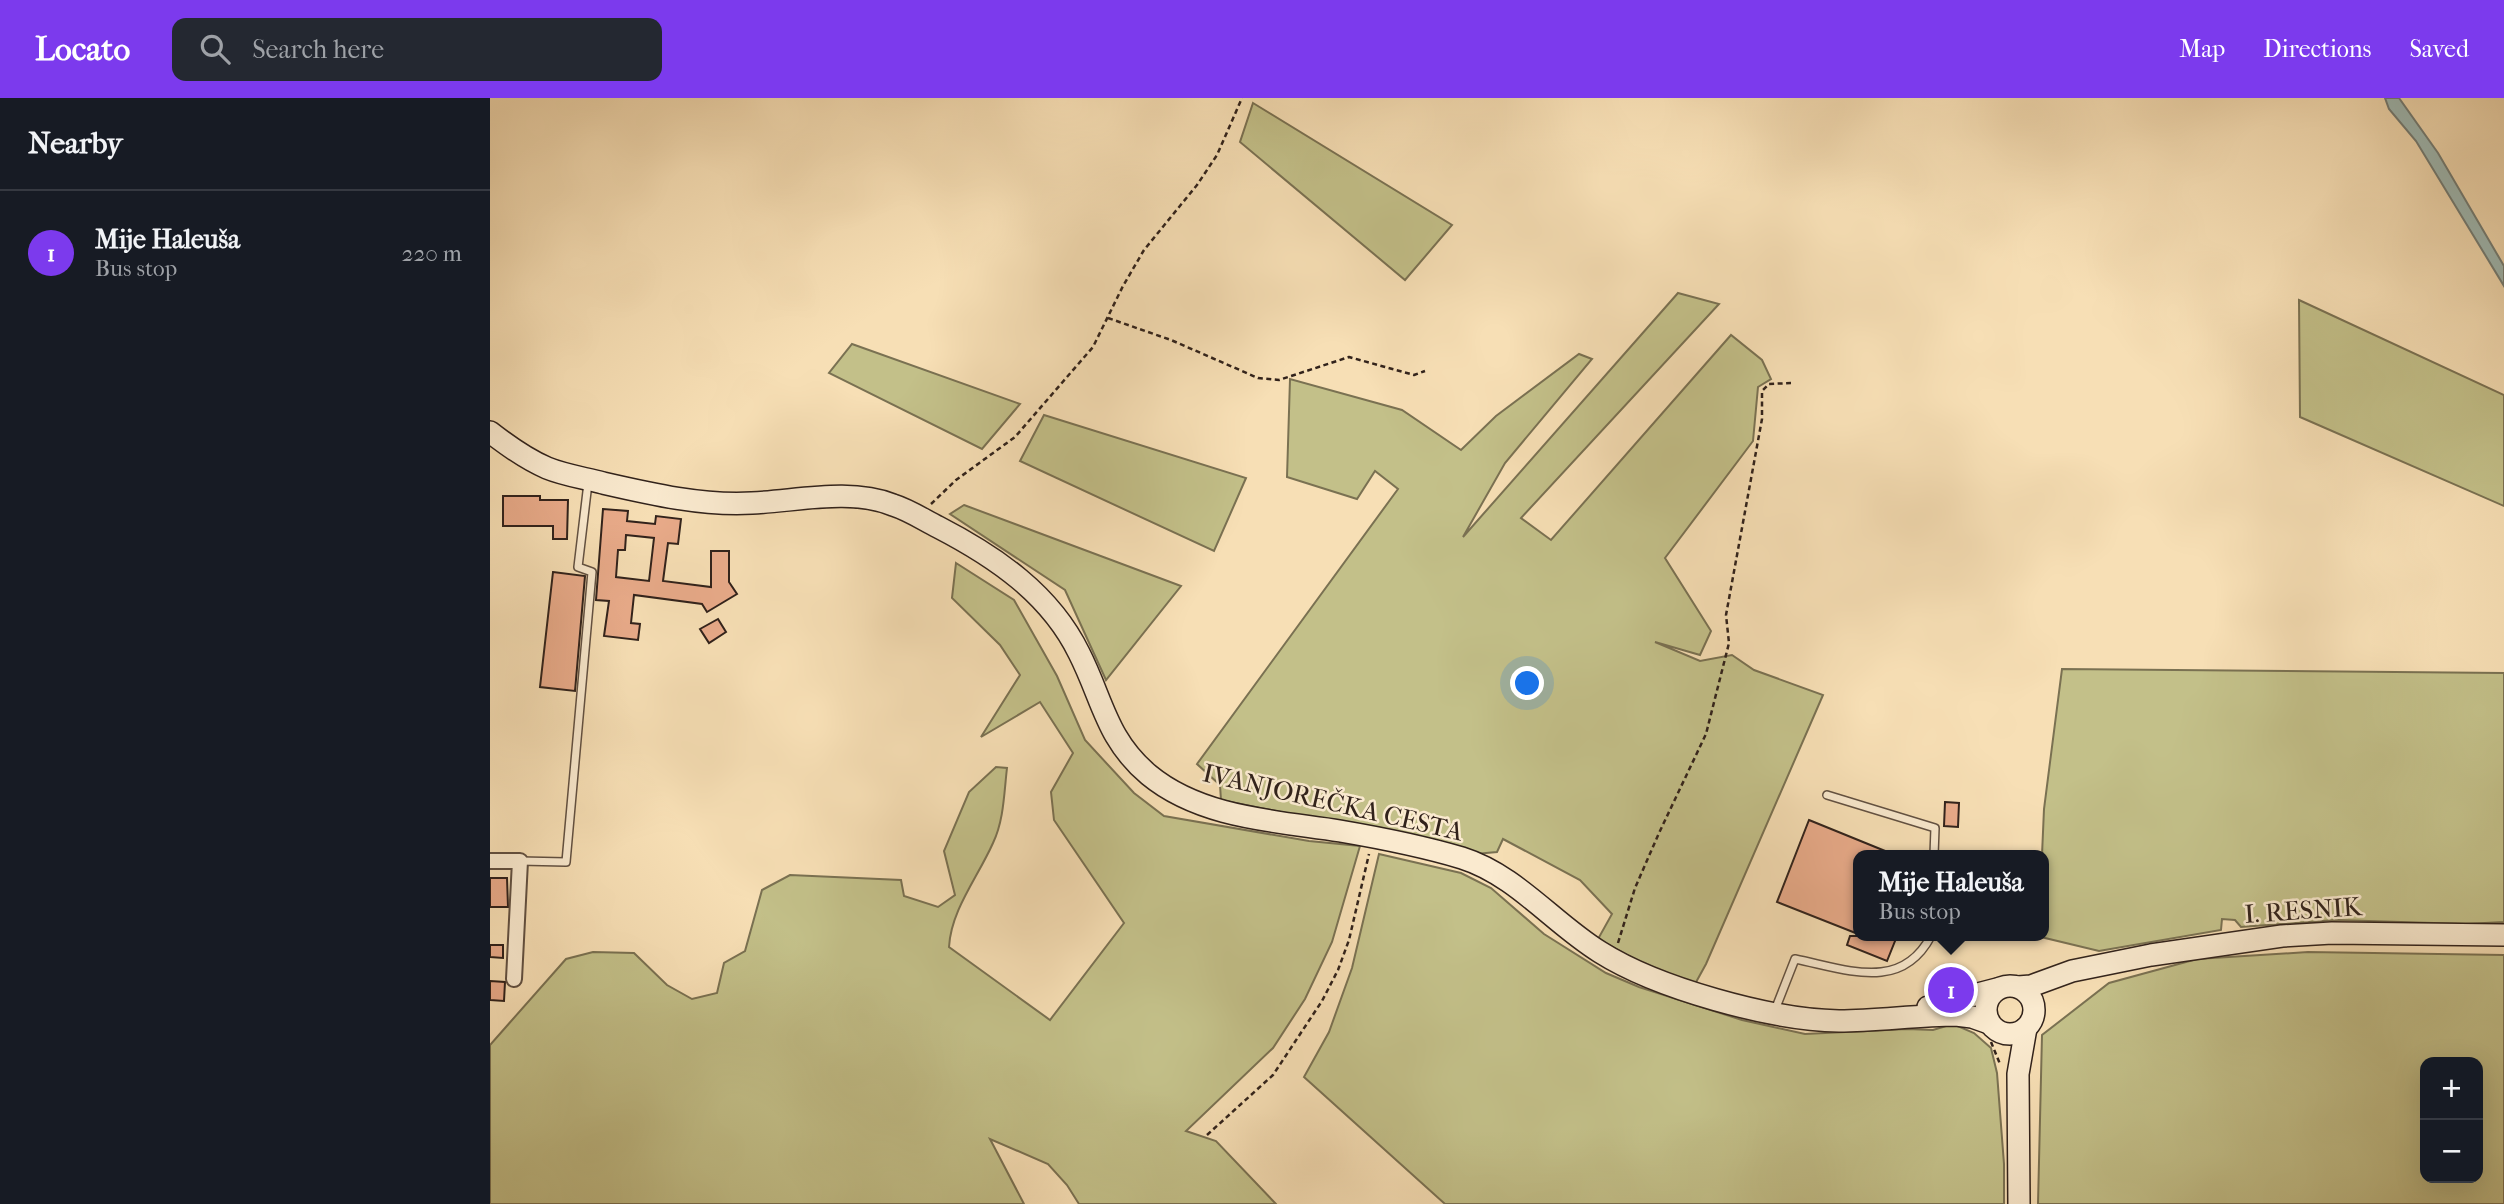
<!DOCTYPE html>
<html lang="en">
<head>
<meta charset="utf-8">
<style>
  :root { --surface:#171b24; --page:#242831; --text:#f1f3f6; --muted:#9ea1a6; --line:#363941; --accent:#7c3aed }
  body { margin:0; font-family:"IM FELL French Canon",serif; background:var(--page); color:var(--text) }
  .controls { position:absolute; right:21px; bottom:21px; display:grid; overflow:hidden; border-radius:14px; box-shadow:0 7px 28px #0002 }
  .controls button { width:63px; height:63px; display:grid; place-items:center; padding:0; border:0; border-bottom:2px solid var(--line); background:var(--surface); color:var(--text); font:35px sans-serif }
  .you { position:absolute; left:1038px; top:586px; width:24px; height:24px; margin:-18px; border:5px solid #fff; border-radius:50%; background:#1a73e8; box-shadow:0 0 0 10px #1a73e833 }
  .badge { display:grid; place-items:center; width:46px; height:46px; border-radius:50%; background:var(--accent); color:#fff; font-size:23px; font-weight:700 }
  .pin { position:absolute; translate:-50% -50%; border:4px solid #fff; box-shadow:0 2px 7px #0006 }
  .popup { position:absolute; left:1363px; top:752px; width:196px; height:91px; box-sizing:border-box; display:grid; place-content:center; border-radius:14px; background:var(--surface); filter:drop-shadow(0 2px 5px #0005); font-size:23px; white-space:nowrap; color:var(--muted) }
  .popup b { font-size:26px; color:var(--text) }
  .popup::after { content:''; position:absolute; left:50%; top:100%; margin-left:-14px; border:14px solid transparent; border-top-color:var(--surface) }
  .list { margin:0; padding:0; list-style:none }
  h2 { display:flex; justify-content:space-between; align-items:center; height:91px; margin:0; padding:0 28px; font-size:30px }
  h2 small { font-size:23px; font-weight:400; color:var(--muted) }
  .list li { display:grid; grid-template-columns:46px 1fr auto; gap:21px; align-items:center; box-sizing:border-box; height:126px; padding:0 28px; border-top:2px solid var(--line) }
  .list b { display:block; font-size:26px; white-space:nowrap }
  .list p { margin:0; font-size:23px; white-space:nowrap; color:var(--muted) }
  .list em { font-size:23px; font-style:normal; color:var(--muted) }
  .icon { flex:none; width:38px; height:38px; fill:none; stroke:currentColor; stroke-width:2; stroke-linecap:round; stroke-linejoin:round }
  .map { position:relative; flex:none; width:2014px; height:1106px; overflow:hidden }
  header { display:flex; align-items:center; gap:42px; box-sizing:border-box; height:98px; padding:0 35px; background:var(--accent); color:#fff }
  header strong { font-size:33px }
  nav { display:flex; gap:38px; margin-inline-start:auto; font-size:24px }
  .search { width:490px; height:63px; background:var(--page); display:flex; align-items:center; gap:18px; box-sizing:border-box; padding:0 24px; border-radius:14px; color:var(--muted); font-size:26px }
  main { display:flex }
  aside { flex:1; background:var(--surface) }
  .map>svg:first-child { display:block }
  .green { fill:#c3c089; stroke:#7a7152; stroke-width:2; fill-rule:evenodd }
  .water { fill:#9fbbb6; stroke:#737e78; stroke-width:2 }
  .building { fill:#e9ab8a; stroke:#31221b; stroke-width:2; fill-rule:evenodd }
  .lines { fill:none; stroke-linecap:round; stroke-linejoin:round }
  .lane-casing { stroke:#625142; stroke-width:10 }
  .street-casing { stroke:#625142; stroke-width:18 }
  .secondary-casing { stroke:#31221b; stroke-width:24 }
  .path { stroke:#31221b; stroke-width:2.5; stroke-dasharray:5 3.5; stroke-linecap:butt }
  .lane { stroke:#faeacf; stroke-width:7 }
  .street { stroke:#faeacf; stroke-width:14 }
  .secondary { stroke:#faeacf; stroke-width:21 }
  .labels { text-anchor:middle; stroke-width:5; stroke-linejoin:round; paint-order:stroke }
  .street-label { font-size:26px; fill:#31221b; stroke:#faeacf }
</style>
</head>
<body>
<header>
<strong>Locato</strong>
<div class="search"><svg class="icon" aria-label="search" viewBox="0 0 24 24"><circle cx="10" cy="10" r="6"/><path d="M15 15l6 6"/></svg>Search here</div>
<nav><a>Map</a><a>Directions</a><a>Saved</a></nav>
</header>
<main>
<aside>
<h2>Nearby<small></small></h2>
<ul class="list">
<li><span class="badge">1</span><div><b>Mije Haleuša</b><p>Bus stop</p></div><em>220 m</em></li>
</ul>
</aside>
<div class="map">
<svg width="2014" height="1106" viewBox="0 0 2014 1106">
  <rect width="100%" height="100%" fill="#f7dfb5"/>
  <filter id="stains"><feTurbulence type="fractalNoise" baseFrequency=".00286" numOctaves="4"/><feColorMatrix values="0 0 0 0 .2 0 0 0 0 .09 0 0 0 0 .02 0 0 0 .5 -.17"/></filter>
  <radialGradient id="worn" r=".72"><stop offset=".6" stop-color="#630" stop-opacity="0"/><stop offset="1" stop-color="#630" stop-opacity=".3"/></radialGradient>
  <!-- green -->
  <g class="green">
    <path d="M763,5L962,127L915,182L750,44Z"/>
    <path d="M1188,195L1229,206L1031,420L1061,442L1241,237L1272,262L1281,281L1268,289L1263,343L1175,460L1221,533L1210,557L1165,544L1210,563L1242,557L1264,572L1333,597L1216,866L1205,886L1175,878L1108,841L1122,816L1090,782L1013,741L1007,754L985,756L881,732L731,702L730,687L707,666L908,391L885,373L867,401L797,379L800,281L912,312L971,352L1006,318L1089,256L1102,261L1015,365L973,439Z"/>
    <path d="M1809,202L2014,297V408L1810,319Z"/>
    <path d="M362,246L530,306L492,351L339,275Z"/>
    <path d="M554,317L756,380L724,453L530,363Z"/>
    <path d="M474,407L691,488L616,582L575,492L460,416Z"/>
    <path d="M466,465L524,502L567,578L595,642L644,695L674,718L819,743L870,748L842,844L815,901L783,950L696,1033L726,1043L786,1106H589L577,1087L558,1066L500,1041L534,1106H0V947L76,861L103,854L144,855L177,887L202,901L227,895L234,865L255,853L272,792L300,777L411,782L414,798L448,809L465,797L454,753L479,694L506,669L517,670C514,695 514,722 503,745C488,779 461,812 459,849L560,922L634,825L564,722L561,694L583,655L550,604L491,639L530,577L510,547L462,500Z"/>
    <path d="M1572,571L2014,575V824L1976,826L1846,822L1751,829L1745,822L1732,821L1731,832L1609,853L1551,839L1554,838V757H1552L1554,711Z"/>
    <path d="M889,756L971,775L1001,790L1054,836L1116,875L1149,889L1252,922L1315,936L1417,931L1443,932L1463,926L1484,935L1501,950L1507,975L1514,1066V1106H955L814,979L839,934L862,870Z"/>
    <path d="M1818,854L2014,857V1106H1548L1552,937L1619,885L1707,861ZM1935,964H1988V1080H1935Z"/>
  </g>
  <!-- water -->
  <path class="water" d="M1895,0H1909L1948,55L2014,168V188L1926,43L1899,11Z"/>
  <!-- building -->
  <g class="building">
    <path d="M13,398H50V402H78L77,441H63V428H13Z"/>
    <path d="M113,411L138,413L137,423L165,426L166,418L191,421L188,446L178,445L173,483L221,489V453H239V484L247,496L217,514L212,506L144,497L141,525L150,526L148,542L114,538L119,503L106,502ZM136,437L164,440L159,483L126,479L128,452H135Z"/>
    <path d="M63,474L95,478L85,593L50,589Z"/>
    <path d="M228,521L236,534L219,545L210,531Z"/>
    <path d="M1455,704L1469,705L1468,729L1454,728Z"/>
    <path d="M1319,722L1405,757H1368V836L1287,804Z"/>
    <path d="M0,780H17L18,809H0Z"/>
    <path d="M1360,838H1407L1397,863L1357,847Z"/>
    <path d="M0,847H13V860L0,859Z"/>
    <path d="M0,883L15,884L14,903L0,902Z"/>
  </g>
  <g class="lines">
    <defs>
      <g id="lane">
        <path d="M1337,697L1445,730L1444,757"/>
        <path d="M30,763L76,764L102,474L88,469L98,385"/>
        <path d="M1285,912L1305,861C1356,871 1411,895 1441,838"/>
      </g>
      <path id="street" d="M0,763H30L24,881"/>
      <g id="secondary">
        <path d="M0,334C18,348 36,361 57,370C74,377 94,380 113,385C161,396 213,408 262,405C307,403 360,390 403,407C419,412 434,422 448,429C506,459 560,496 589,555C613,602 616,641 659,677C711,720 786,723 850,733C891,740 932,748 972,760C1026,777 1063,825 1110,854C1167,890 1281,922 1349,923C1388,923 1427,917 1466,917L1482,919L1499,925"/>
        <circle cx="1520" cy="912" r="24"/>
        <path d="M1528,889L1541,888L1582,873L1661,857L1792,838L1842,835L2014,837"/>
        <path d="M1438,909L1507,891"/>
        <path d="M1529,1106L1528,976L1536,930"/>
      </g>
    </defs>
    <!-- lane casing -->
    <use href="#lane" class="lane-casing"/>
    <!-- street casing -->
    <use href="#street" class="street-casing"/>
    <!-- secondary casing -->
    <use href="#secondary" class="secondary-casing"/>
    <!-- path -->
    <g class="path">
      <path d="M618,220L681,242L768,280L789,282L859,259L924,277L935,273"/>
      <path d="M441,406L466,382L525,339L603,249L633,188L654,152L707,87L727,57L752,0"/>
      <path d="M1128,845L1145,790L1169,735L1216,636L1239,545L1236,517L1272,321V293L1279,286L1301,285"/>
      <path d="M1501,944L1510,966"/>
      <path d="M717,1037L783,977L832,903L848,872L859,842L879,756"/>
    </g>
    <!-- lane -->
    <use href="#lane" class="lane"/>
    <!-- street -->
    <use href="#street" class="street"/>
    <!-- secondary -->
    <use href="#secondary" class="secondary"/>
  </g>
  <g class="labels">
    <!-- street labels -->
    <g class="street-label">
      <text transform="translate(843 704) rotate(13)" y="9">IVANJOREČKA CESTA</text>
      <text transform="translate(1813 812) rotate(-4)" y="9">I. RESNIK</text>
    </g>
  </g>
  <rect width="100%" height="100%" filter="url(#stains)"/>
  <rect width="100%" height="100%" fill="url(#worn)"/>
</svg>
<div class="controls">
<button>+</button>
<button>−</button>
</div>
<div class="you"></div>
<div class="pin badge" style="left:1461px;top:892px">1</div>
<div class="popup"><b>Mije Haleuša</b>Bus stop</div>
</div>
</main>
</body>
</html>
